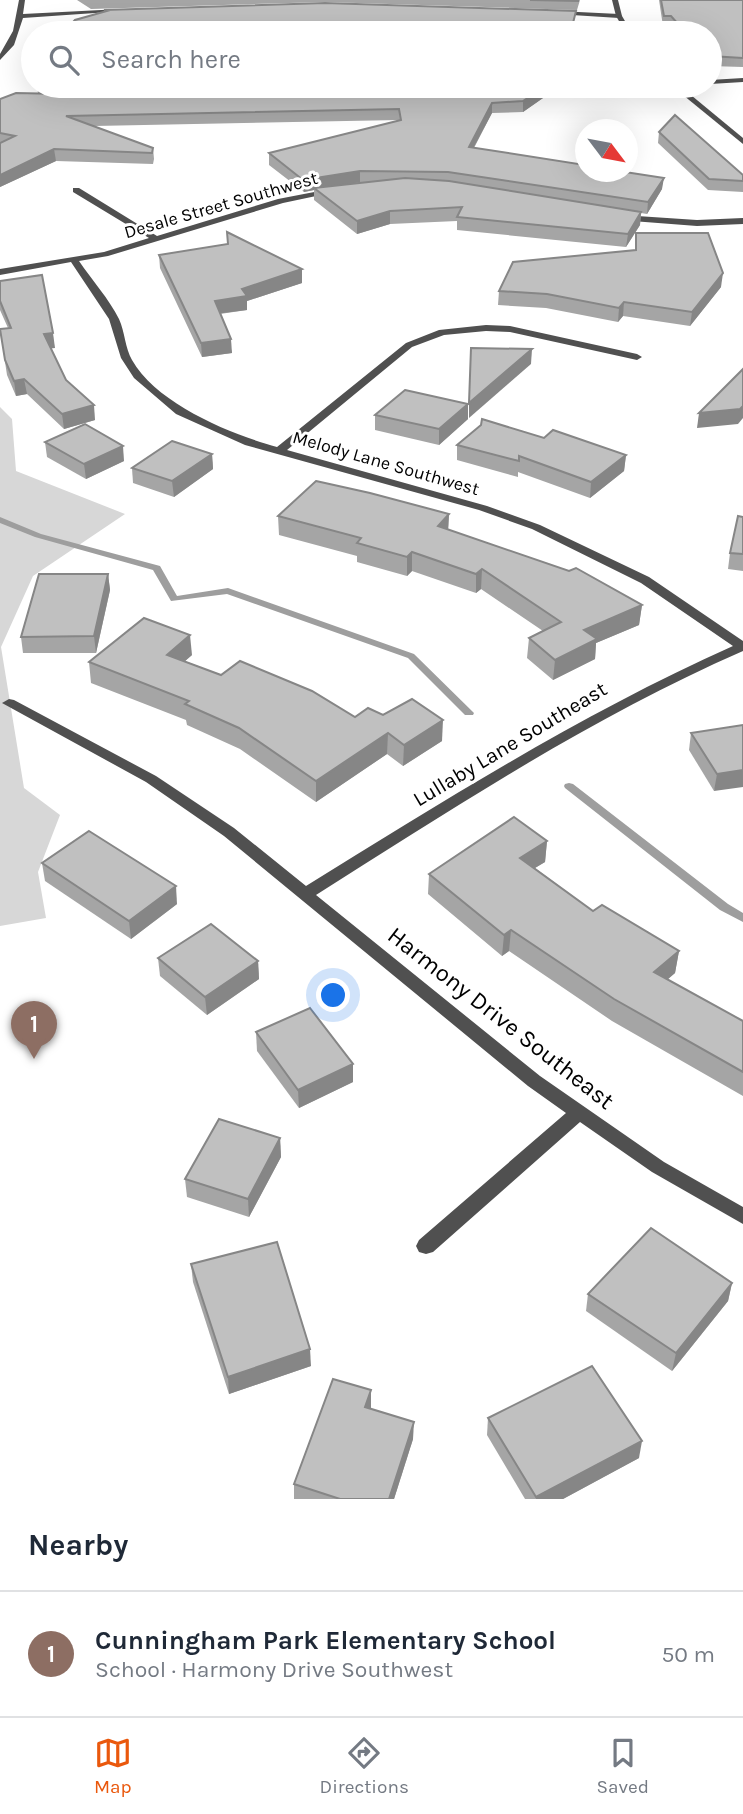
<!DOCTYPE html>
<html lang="en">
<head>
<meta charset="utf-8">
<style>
  :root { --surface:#fff; --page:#f6f6f7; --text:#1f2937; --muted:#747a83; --line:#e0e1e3; --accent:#ea580c }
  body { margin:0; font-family:Karla,sans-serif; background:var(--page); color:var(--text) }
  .compass { position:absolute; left:575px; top:119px; width:63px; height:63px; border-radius:50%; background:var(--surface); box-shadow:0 7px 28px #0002; rotate:122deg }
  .you { position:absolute; left:334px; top:996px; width:24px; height:24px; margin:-18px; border:5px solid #fff; border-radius:50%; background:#1a73e8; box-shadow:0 0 0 10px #1a73e833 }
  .badge { display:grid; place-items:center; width:46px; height:46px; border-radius:50%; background:var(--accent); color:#fff; font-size:23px; font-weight:700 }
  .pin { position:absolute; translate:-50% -58px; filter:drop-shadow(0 2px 4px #0008) }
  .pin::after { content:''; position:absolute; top:37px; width:24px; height:21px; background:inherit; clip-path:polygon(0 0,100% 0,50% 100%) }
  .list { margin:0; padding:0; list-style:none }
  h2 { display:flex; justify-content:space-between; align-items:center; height:91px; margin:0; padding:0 28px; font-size:30px }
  h2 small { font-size:23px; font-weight:400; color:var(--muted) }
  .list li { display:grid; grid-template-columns:46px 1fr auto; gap:21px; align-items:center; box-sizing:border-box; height:126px; padding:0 28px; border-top:2px solid var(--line) }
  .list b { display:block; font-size:26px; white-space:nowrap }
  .list p { margin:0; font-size:23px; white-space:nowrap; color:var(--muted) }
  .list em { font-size:23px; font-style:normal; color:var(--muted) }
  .icon { flex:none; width:38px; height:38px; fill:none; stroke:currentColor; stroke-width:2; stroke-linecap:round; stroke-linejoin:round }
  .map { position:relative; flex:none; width:743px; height:1499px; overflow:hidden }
  .search { position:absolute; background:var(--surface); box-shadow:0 7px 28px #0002; left:21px; right:21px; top:21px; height:77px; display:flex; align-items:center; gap:18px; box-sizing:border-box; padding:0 24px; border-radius:38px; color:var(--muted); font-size:26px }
  .sheet { height:217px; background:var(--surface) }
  nav { display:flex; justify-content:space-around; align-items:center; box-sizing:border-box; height:98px; border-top:2px solid var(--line); background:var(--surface); font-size:19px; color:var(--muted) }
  nav a { display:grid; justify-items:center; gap:4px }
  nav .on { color:var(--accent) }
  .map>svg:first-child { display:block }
  .green { fill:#d7d7d7 }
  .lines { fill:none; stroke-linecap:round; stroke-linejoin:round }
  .stream { fill:#9e9e9e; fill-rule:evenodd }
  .minor { fill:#505050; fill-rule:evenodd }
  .tertiary { fill:#505050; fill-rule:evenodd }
  .wall { fill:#a5a5a5 }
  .shaded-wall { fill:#868686 }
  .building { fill:#c0c0c0; stroke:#868686; stroke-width:2 }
  .labels { text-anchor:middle; stroke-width:6; stroke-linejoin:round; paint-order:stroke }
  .far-street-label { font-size:18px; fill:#000; stroke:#fff }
  .street-label { font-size:21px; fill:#000; stroke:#fff }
  .near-street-label { font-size:24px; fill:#000; stroke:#fff }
</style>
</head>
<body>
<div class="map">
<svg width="743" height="1499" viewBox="0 0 743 1499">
  <rect width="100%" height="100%" fill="#fff"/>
  <!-- green -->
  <path class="green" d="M0,407L12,419L16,471L125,514L33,576L1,647L24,788L60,815L38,872L46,918L0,926Z"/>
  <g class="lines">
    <!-- stream -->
    <g class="stream">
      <path d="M0,517L41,534L160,566L177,596L228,588L414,654L474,713L473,715H465L408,658L227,594L171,601L153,570L35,537L0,523Z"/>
      <path d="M569,783L573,784L728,904L743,913V922L720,910L565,788L564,786L565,784Z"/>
    </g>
    <!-- minor -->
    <g class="minor">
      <path d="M19,0H25L23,14L121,9L124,11L23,18L14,45L0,60V54L13,31Z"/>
      <path d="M558,11L619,14L622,16L619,18L556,14Z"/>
      <path d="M743,78V82L710,84V80Z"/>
      <path d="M533,86H574L570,88L536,89Z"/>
      <path d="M73,188H79L157,236L278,199L335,188V192L283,203L108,256L79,261C92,280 109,299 119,319C125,332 125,348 132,360C157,404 230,434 277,447L406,343L439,330L486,325L510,326L637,354L642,357L637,360L510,332L486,331L444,335L412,347L287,450L487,506L540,525L649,577L743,641V651C592,717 455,807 316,895L540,1076L664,1162L743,1207V1224L652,1172L580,1122L433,1252L426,1254L419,1252L416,1246L419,1240L566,1113L528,1086L224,836L146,782L2,703L9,699L14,700L156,776L234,828L306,886C445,800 583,713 733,646L641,583L532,529L479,510L245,445L176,414L134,378L121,358L109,319L71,262L0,275V269L104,252L149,238L73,192Z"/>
      <path d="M622,215L697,220L743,218V224L697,226L619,220L618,218Z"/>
    </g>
    <!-- tertiary -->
    <g class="tertiary">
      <path d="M612,0H618L622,16L632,33H626L616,16Z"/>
      <path d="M672,86H680L743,138V144Z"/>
    </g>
  </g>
  <!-- wall -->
  <g class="wall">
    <path d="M77,0H580L577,10L325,2L91,9Z"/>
    <path d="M659,0H743V67L710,66V33H677L670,26H663Z"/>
    <path d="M37,86H553V91L523,112L492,113L474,148L662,189L647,214L641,213L640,225L626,247L457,230V221L390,224L357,234L314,200V190L304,192L269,165V153L399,121V120L94,126L153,148L154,159L153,164L56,161L0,187V99L38,93Z"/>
    <path d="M659,132L743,175V192L708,190L658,143Z"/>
    <path d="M636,233L721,287L690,326L623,316L618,322L546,308L498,305L499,291L635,250Z"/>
    <path d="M159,255L302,283L247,301V310L220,314L232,353L202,357L160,268Z"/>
    <path d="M0,281L55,348H50L66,380L95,420L64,429L27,394L16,396L7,375L0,329L8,328L0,310Z"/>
    <path d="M468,404V419L439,445L375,430V415Z"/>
    <path d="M544,438L626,455L624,471L590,498L518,472V477L457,460V445Z"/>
    <path d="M45,442L124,461L86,479L47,457Z"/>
    <path d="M212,454L213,469L174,497L133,483L132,468Z"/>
    <path d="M449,514L448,529L642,605L639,625L596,643L595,659L553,680L527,658L529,638L543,631L481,589L476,593L412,571L407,576L357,562V556L279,535L278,516Z"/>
    <path d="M743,517V571L728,569L730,553Z"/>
    <path d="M108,574L110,590L96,653H23L21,637Z"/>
    <path d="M192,655L185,661L221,675L355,717L442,741L403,766L387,754L316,802L240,749L187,725L186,720L91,683L89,662Z"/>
    <path d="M743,725L714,791L689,750L691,733Z"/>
    <path d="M547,841L545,862L535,868L593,911L679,951L675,973L667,980L743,1021V1096L612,1021L509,951L502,956L428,894L429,874Z"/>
    <path d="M42,863L177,904L131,939L45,881Z"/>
    <path d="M158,958L258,961L259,979L207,1015L160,976Z"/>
    <path d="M256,1032L353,1064V1082L299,1108L257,1051Z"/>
    <path d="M280,1138L281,1157L249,1217L187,1197L185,1179Z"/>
    <path d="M191,1264L311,1366L229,1394L193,1282Z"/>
    <path d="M732,1283L728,1301L672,1371L586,1311L588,1294Z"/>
    <path d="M371,1409L413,1439L394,1499H294V1484Z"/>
    <path d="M488,1418L639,1458L563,1499H525L487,1435Z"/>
  </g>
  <!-- shaded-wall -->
  <g class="shaded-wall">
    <path d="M546,86H553V91L523,112V101Z"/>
    <path d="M492,103V113L468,158L469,147Z"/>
    <path d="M54,149L56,161L0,187V175Z"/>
    <path d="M360,171V182L317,190L314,188V190L304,192L303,180Z"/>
    <path d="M664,178L662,189L647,214L648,202Z"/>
    <path d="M390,211V224L357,234V221Z"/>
    <path d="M641,212L640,225L626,247L628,234Z"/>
    <path d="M302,269V283L247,301V310L215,314V301L242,289Z"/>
    <path d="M723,273L721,287L690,326L692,312Z"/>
    <path d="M624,302L623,316L618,322L619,308Z"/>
    <path d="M53,333L55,348L46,349L44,334Z"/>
    <path d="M231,339L232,353L202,357L201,343Z"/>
    <path d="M532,349L531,364L469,418V403Z"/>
    <path d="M24,379L27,394L16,396L14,381Z"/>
    <path d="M468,404V419L439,445V429Z"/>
    <path d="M94,405L95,420L64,429L62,414Z"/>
    <path d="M743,406V418L738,424L697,428L699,413Z"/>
    <path d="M123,446L124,461L86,479L84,464Z"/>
    <path d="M212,454L213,469L174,497L172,481Z"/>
    <path d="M626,455L624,471L590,498L591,482Z"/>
    <path d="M449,514L448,533L438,526Z"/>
    <path d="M412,552V571L407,576V557Z"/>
    <path d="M482,569L481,589L476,593V574Z"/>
    <path d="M108,574L110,590L96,653L94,636Z"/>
    <path d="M642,605L639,625L596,643L595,659L553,680L555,660L584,630Z"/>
    <path d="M190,635L192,655L169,675L167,655Z"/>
    <path d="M443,720L442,741L403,766L404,745Z"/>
    <path d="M388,733L387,754L316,802V781Z"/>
    <path d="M743,770V787L714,791L717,774Z"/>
    <path d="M547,841L545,862L518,878L520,858Z"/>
    <path d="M176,886L177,904L131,939L129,921Z"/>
    <path d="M511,930L509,951L502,956L504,935Z"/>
    <path d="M679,951L675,973L650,994L654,972Z"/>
    <path d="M258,961L259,979L207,1015L205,997Z"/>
    <path d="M353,1064V1082L299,1108L298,1090Z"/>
    <path d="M280,1138L281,1157L249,1217L248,1199Z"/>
    <path d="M732,1283L728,1301L672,1371L676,1353Z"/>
    <path d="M310,1349L311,1366L229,1394L228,1377Z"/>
    <path d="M371,1390V1408L365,1425V1407Z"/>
    <path d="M414,1422L413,1439L394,1499H389Z"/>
    <path d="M642,1441L639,1458L563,1499H536V1497Z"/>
  </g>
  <!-- building -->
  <g class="building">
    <path d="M530,0H578V1Z"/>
    <path d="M661,0H743V58L710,56V33H686L671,16H664Z"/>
    <path d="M325,3L576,11L573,23L600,33H63L75,20L107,11L104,10Z"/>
    <path d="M364,86H546L523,101L492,103L469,147L585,165V172H625L664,178L648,202L448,172L360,171L303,180L269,153L401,120L399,109L66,116L153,148L152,153L54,149L0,175V143L15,136L0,133V99L16,93L62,94Z"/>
    <path d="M675,115L743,175V181L709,179L659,132Z"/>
    <path d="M405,178L449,181L641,212L628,234L457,217L462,207L390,211L357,221L314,188Z"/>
    <path d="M227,232L302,269L242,289L247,296L215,301L231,339L201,343L159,255L228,244Z"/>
    <path d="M636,233H708L723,273L692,312L624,302L619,308L547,294L499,291L513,262L636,250Z"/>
    <path d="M42,275L53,333L44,334L66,380L94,405L62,414L24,379L14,381L5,360L0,329L11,328L0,301V281Z"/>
    <path d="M471,348L532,349L469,403Z"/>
    <path d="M743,369V406L740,409L699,413Z"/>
    <path d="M405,390L468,404L439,429L375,415Z"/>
    <path d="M482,419L544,438L553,430L626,455L591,482L519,456V461L457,445L481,425Z"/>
    <path d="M85,424L123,446L84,464L45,442Z"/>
    <path d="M172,441L212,454L172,481L132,468Z"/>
    <path d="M316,481L370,493L449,514L438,526L569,571L576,568L642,605L584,630L597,639L555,660L529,638L561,622L482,569L476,574L412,552L407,557L357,543L361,538L278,516Z"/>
    <path d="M738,516L743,517V554L730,553Z"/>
    <path d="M39,574H108L94,636L21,637Z"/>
    <path d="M144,618L190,635L167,655L221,675L240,661L312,691L355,717L368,708L383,715L412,699L443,720L404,745L388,733L316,781L239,728L185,704L189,701L89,662Z"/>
    <path d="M743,725V770L717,774L691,733Z"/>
    <path d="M514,817L547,841L520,858L593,911L602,905L679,951L654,972L743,1021V1072L614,999L511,930L504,935L429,874Z"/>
    <path d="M89,831L176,886L129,921L42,863Z"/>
    <path d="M211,924L258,961L205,997L158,958Z"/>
    <path d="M310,1008L353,1064L298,1090L256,1032Z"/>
    <path d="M219,1119L280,1138L248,1199L185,1179Z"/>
    <path d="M651,1228L732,1283L676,1353L588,1294Z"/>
    <path d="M277,1242L310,1349L228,1377L191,1264Z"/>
    <path d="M592,1366L642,1441L536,1497L488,1418Z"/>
    <path d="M333,1379L371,1390L365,1407L414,1422L389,1499H340L294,1484Z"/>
  </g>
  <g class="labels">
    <!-- far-street labels -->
    <g class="far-street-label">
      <text transform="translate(221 205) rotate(-16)" y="6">Desale Street Southwest</text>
      <text transform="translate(386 463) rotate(16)" y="6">Melody Lane Southwest</text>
    </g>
    <!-- street labels -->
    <g class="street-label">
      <text transform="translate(510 744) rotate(-31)" y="7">Lullaby Lane Southeast</text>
    </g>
    <!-- near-street labels -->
    <g class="near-street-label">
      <text transform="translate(501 1018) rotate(38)" y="8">Harmony Drive Southeast</text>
    </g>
  </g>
</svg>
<svg class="compass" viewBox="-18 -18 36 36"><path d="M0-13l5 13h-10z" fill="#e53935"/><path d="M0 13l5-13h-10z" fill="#747a83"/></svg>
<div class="you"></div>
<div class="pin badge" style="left:34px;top:1059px;background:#8d6e63">1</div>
<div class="search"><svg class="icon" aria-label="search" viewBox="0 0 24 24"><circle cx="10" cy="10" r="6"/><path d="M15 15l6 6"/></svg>Search here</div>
</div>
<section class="sheet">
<h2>Nearby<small></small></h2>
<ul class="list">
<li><span class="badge" style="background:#8d6e63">1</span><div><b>Cunningham Park Elementary School</b><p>School · Harmony Drive Southwest</p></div><em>50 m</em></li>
</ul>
</section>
<nav>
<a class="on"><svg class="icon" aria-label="map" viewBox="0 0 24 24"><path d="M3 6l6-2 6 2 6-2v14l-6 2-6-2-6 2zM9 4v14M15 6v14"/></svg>Map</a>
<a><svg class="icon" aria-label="directions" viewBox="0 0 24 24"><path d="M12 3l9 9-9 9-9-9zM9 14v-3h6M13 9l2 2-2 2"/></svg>Directions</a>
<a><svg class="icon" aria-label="saved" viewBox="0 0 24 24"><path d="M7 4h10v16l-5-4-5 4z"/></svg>Saved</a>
</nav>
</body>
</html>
